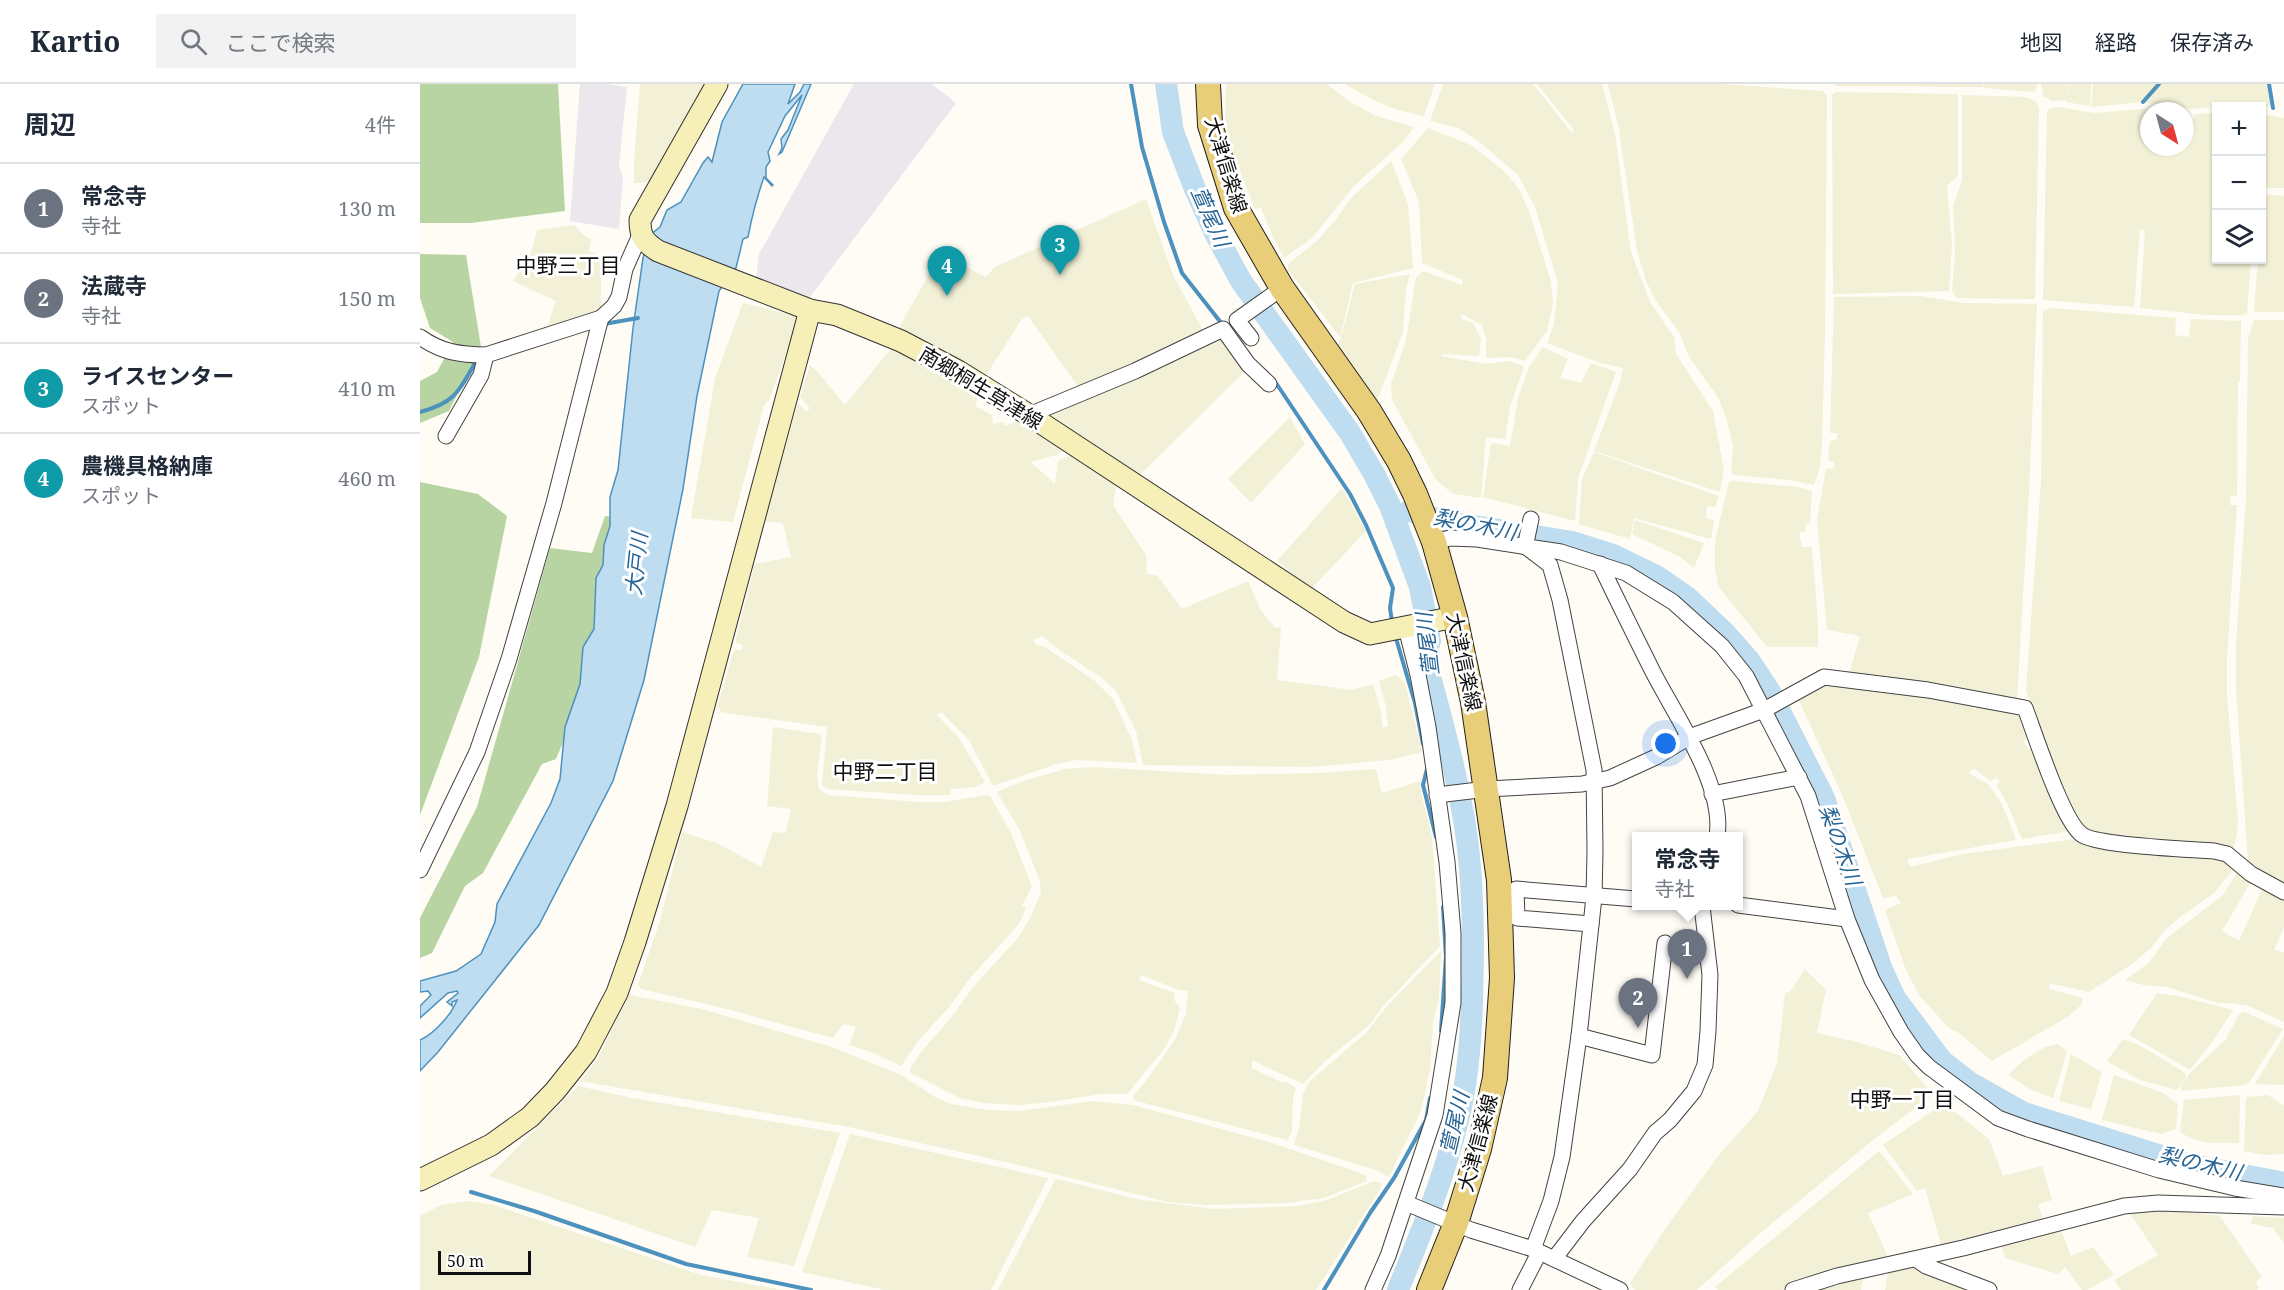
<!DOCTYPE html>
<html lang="ja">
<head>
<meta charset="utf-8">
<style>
  :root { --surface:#fff; --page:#f2f2f3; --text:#1f2937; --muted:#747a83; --line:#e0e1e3; --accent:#b1373c }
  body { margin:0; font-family:"Noto Serif","Noto Sans JP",serif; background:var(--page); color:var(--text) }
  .controls { position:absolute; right:18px; top:18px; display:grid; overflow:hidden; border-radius:0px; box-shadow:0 2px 4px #0004 }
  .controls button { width:54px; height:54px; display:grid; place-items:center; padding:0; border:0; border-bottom:2px solid var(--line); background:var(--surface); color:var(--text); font:30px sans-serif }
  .compass { position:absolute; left:1720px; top:18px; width:54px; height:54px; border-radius:50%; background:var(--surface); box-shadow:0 2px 4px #0004; rotate:144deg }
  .scale { position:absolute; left:18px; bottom:15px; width:93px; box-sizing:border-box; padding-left:6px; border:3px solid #101010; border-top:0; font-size:16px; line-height:21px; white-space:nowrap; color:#101010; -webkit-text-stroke:4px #fff; paint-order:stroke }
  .you { position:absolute; left:1246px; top:660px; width:21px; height:21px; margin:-15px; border:4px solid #fff; border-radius:50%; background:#1a73e8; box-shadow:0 0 0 9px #1a73e833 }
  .badge { display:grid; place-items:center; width:39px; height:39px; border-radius:50%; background:var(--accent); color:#fff; font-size:20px; font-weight:700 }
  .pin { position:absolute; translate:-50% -50px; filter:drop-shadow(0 2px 3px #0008) }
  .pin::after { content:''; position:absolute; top:32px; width:21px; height:18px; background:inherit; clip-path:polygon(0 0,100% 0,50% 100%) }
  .popup { position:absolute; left:1212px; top:748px; width:111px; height:78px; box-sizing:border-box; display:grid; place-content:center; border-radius:0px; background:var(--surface); filter:drop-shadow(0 2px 4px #0005); font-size:20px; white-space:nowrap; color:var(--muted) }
  .popup b { font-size:22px; color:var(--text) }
  .popup::after { content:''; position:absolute; left:50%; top:100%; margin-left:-12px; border:12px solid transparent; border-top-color:var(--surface) }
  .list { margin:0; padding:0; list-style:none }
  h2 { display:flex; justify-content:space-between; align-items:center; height:78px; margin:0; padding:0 24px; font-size:26px }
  h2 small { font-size:20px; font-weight:400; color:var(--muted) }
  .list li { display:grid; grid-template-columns:39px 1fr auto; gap:18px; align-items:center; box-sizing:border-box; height:90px; padding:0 24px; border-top:2px solid var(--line) }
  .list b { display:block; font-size:22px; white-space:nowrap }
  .list p { margin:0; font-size:20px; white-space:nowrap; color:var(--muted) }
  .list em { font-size:20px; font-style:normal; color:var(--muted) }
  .icon { flex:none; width:33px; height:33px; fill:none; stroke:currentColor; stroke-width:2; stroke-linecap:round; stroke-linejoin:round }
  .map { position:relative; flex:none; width:1864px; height:1206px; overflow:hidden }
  header { display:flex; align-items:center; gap:36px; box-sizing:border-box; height:84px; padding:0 30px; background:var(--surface); border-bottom:2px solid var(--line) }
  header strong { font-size:28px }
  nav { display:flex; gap:33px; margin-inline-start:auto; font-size:21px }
  .search { width:420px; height:54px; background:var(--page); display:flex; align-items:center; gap:15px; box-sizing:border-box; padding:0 21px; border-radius:0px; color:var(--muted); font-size:22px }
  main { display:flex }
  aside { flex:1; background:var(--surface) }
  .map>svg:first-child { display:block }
  .industrial { fill:#ece6ed }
  .farmland { fill:#f2f0d6 }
  .forest { fill:#b8d4a2 }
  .water { fill:#beddf0; stroke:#4d91bf; stroke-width:1.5 }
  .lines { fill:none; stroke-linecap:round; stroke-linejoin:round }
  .stream { stroke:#4d91bf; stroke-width:4 }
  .river { stroke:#beddf0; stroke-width:22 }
  .street-casing { stroke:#434343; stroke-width:17 }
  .secondary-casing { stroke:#323232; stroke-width:23 }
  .primary-casing { stroke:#212121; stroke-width:26 }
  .street { stroke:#fff; stroke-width:15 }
  .secondary { stroke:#f6efb7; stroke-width:21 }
  .primary { stroke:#e9ce79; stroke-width:24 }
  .labels { text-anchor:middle; stroke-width:6; stroke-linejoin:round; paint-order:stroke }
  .street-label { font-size:20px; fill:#101010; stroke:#fff }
  .water-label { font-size:21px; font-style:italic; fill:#266495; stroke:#fff }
  .neighbourhood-label { font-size:21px; fill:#101010; stroke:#fff }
</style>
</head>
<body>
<header>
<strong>Kartio</strong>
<div class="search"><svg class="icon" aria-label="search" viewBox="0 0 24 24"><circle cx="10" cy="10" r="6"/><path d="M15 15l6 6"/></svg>ここで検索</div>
<nav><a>地図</a><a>経路</a><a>保存済み</a></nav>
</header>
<main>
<aside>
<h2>周辺<small>4件</small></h2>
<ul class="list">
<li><span class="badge" style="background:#6b7280">1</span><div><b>常念寺</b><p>寺社</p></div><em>130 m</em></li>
<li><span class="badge" style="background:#6b7280">2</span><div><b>法蔵寺</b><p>寺社</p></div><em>150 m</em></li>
<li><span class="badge" style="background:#0f9aa8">3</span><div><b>ライスセンター</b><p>スポット</p></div><em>410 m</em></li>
<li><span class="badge" style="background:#0f9aa8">4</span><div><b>農機具格納庫</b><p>スポット</p></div><em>460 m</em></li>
</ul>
</aside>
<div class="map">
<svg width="1864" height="1206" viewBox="0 0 1864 1206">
  <rect width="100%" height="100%" fill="#fefcf4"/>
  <!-- industrial -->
  <g class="industrial">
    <path d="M160,0H187L207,3L199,81L203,94L199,145L150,137Z"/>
    <path d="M434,0H512L536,19L387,217L336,194L339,170Z"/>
  </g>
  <!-- farmland -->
  <g class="farmland">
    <path d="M220,0H285L230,98L214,99V78Z"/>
    <path d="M806,0H907L927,16L956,32L994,43L983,58L934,102L892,154L864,174L853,153L841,124L835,125L811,66L805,32Z"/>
    <path d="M925,0H1015L1004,32L978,26L955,17Z"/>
    <path d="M1023,0H1113L1152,49L1154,46L1117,0H1182L1195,50L1211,168L1230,218L1254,253L1256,270L1293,327L1304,386L1300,408L1174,367L1200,298L1203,284L1180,279L1127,259L1134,241L1138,199L1115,123L1098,91L1057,56L1038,44L1010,37Z"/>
    <path d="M1188,0H1301L1403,7L1407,11L1405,249L1402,360L1400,383L1394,401L1370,396L1313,391L1311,388L1313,363L1307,337L1299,315L1268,271L1259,248L1236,217L1226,197L1217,166L1198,40Z"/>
    <path d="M1414,0H1563V3L1416,2Z"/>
    <path d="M1564,0H1617L1616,6L1613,8L1564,4Z"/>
    <path d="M1621,0H1649L1647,12L1650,0H1671L1670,22L1646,18V16L1632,17L1623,12Z"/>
    <path d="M1673,0H1846L1851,20L1844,25L1842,22L1808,21L1772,25L1722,18L1671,23Z"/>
    <path d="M1415,8L1538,10V92L1527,102L1532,162L1529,207L1413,210L1412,11Z"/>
    <path d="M1542,11L1606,13L1615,17L1619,23L1615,215L1537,214L1532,207L1535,167L1533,122L1542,96Z"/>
    <path d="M1638,23L1674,29L1722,25L1745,27H1729V63H1765V31H1767V38L1771,39L1776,30L1796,29V176H1831L1827,228L1823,231H1786L1720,224L1725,147L1720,145L1714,223L1623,216L1627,27L1631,24Z"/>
    <path d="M1842,30L1864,34V104H1842Z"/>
    <path d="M1008,44L1051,61L1085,88L1099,105L1109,127L1131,198L1133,220L1127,247L1105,277L1090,273L1066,274V255L1062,241L1042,230L1041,235L1053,239L1061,255L1059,272L1023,270L1021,272L1066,280L1089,277L1104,282L1090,323L1085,355L1066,353L1061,414L1033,410L1016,396L972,316L971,300L986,256L996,194L1003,187L1042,201L1043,196L1002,179L999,118L981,75Z"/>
    <path d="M971,77L988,120L993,184L933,199L920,253L868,186V180L896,158L913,139L932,113Z"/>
    <path d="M1843,110L1864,112V228H1835L1834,225L1838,176H1842Z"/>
    <path d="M726,115L753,191L785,250L661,307L608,232L602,235L561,299L474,253L520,170L566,193L575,183Z"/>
    <path d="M154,141L162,150L171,156L169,167L187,175L181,188V225L169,232L126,246L136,217L93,197L111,169L117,146Z"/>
    <path d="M990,190L986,205L983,248L957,317L916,266L921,253L935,200Z"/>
    <path d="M1501,212L1544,219L1617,220L1609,409L1597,617L1429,590L1440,552L1407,546L1397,436L1406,385L1414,384V379L1408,376L1410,357L1417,355V349H1410L1414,213Z"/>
    <path d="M323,219L373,231L378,237L349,316L344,321L313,438L271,434L295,294Z"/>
    <path d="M1631,224L1756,234L1755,251L1769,253L1771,235L1821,237L1820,298L1818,299L1817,411L1810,413V421H1817L1807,574V610L1818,738L1817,752L1814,763L1714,756L1676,749L1661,743L1641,704L1639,693L1624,664L1613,632L1606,606L1621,398L1623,227Z"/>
    <path d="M1834,236H1864V804L1828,779L1816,604V560L1826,415L1828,254Z"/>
    <path d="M797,251L828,284L719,392L627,331Z"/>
    <path d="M473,262L560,309L555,322L572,331L573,340L583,338L585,342L601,336L646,365L636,371L611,378L635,400L638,377L651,371L697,399L693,421L726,471L727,490L738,492L762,525L828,497L840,525L855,544L861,543L857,596L932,606L953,600L960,624L963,644L968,642L966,623L959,597L976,591L985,599L1002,668L969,676L890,683L723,681L716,647L696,607L682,594L635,563L622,552L613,556L617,561L625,563L675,597L693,615L712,656L717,679L657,676L636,680L573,702L549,656L521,628L517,631L539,654L565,698L556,703L531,705L530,711H496L407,705L402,701L407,643L300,628V624H297L314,566H322L323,561L316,559V554L335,480L371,473L363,439L343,437L378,319L386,328L390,324L380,313L390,281L396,286L425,321Z"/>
    <path d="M1123,263L1148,275L1140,294L1161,299L1171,279L1196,288L1158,394L1155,437L1063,413L1070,365L1072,359L1090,362L1098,314L1109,283Z"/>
    <path d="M870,333L885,360L831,419L808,395Z"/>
    <path d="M1174,368L1299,412L1295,423L1287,422L1286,434L1294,436L1291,455L1214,434L1210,455L1159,440L1162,395Z"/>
    <path d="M1314,397L1377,403L1392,407L1390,439L1386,440L1385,447L1379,449L1382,463H1392L1398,540V563H1347L1298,502L1295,484V457L1309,398Z"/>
    <path d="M922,404L946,447L891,505L857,477Z"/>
    <path d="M1215,436L1284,459L1274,484L1260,473L1212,450Z"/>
    <path d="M1405,597L1546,617L1556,626L1558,619L1603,628L1613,656L1607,653L1603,659L1614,668L1650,747L1602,755L1587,719L1577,702L1580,697L1576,694L1571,697L1553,684L1549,689L1569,701L1582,720L1596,756L1487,775L1490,783L1543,770L1655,755L1671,763L1681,761L1799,771L1813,782L1812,787L1794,809L1760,833L1743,848L1731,864L1712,880L1669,908L1629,899V905L1663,914L1662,920L1649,932L1572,977L1539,949L1529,944L1499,911L1486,886L1465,826L1481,819L1476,812L1463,814L1423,713L1377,612Z"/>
    <path d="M353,643L399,650L402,653L397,691L399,705L407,711L500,718H524L566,711L570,712L591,749L612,803L602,821L606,824L599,840L551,893L530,922L499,956L481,982L454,969L429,961L436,943L423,940L413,954L299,923L221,905L218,901L240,837L262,748L297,759L341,783L353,748L366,749L371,725L347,722Z"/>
    <path d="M673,683L807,691L901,689L956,685L962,709L1001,697L1000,705L1012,753L1020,862L965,920L949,941L904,978L883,1000L832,976V984L861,998H866L876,1004L873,1014L872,1048L867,1056L713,1016L714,1011L726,997L755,956L766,930L768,907L759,906L721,891L719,896L755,909L754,916L760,924L755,944L744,965L707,1010H681L630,1018L600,1021L564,1019L540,1014L491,989L490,985L500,969L531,934L554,902L598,854L610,834L621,809L620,797L600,747L577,708L606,696L646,685Z"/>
    <path d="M1818,787L1833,794L1802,847L1819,857L1844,801L1864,813V843L1854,866L1864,868V938L1829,922L1811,919H1797L1747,903L1723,901L1705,896L1729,879L1746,855L1803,811Z"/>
    <path d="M1021,867L1019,915L1013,938L1010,986L1001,1027L969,1093L956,1086L874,1061L879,1043L883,1010L890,997L946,949L968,921Z"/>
    <path d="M1385,885L1406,906L1397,949L1437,958L1479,971L1513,1010L1453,1056L1338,1151L1277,1206H1215L1210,1199L1245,1145L1299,1071L1338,1027L1357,979L1365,909L1370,908Z"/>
    <path d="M1737,909L1758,912L1813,926L1793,957L1770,986L1709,951Z"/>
    <path d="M209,911L282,925L412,963L481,991L515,1013L531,1020L567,1026L601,1027L672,1017L713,1021L849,1058L946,1091L947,1097L904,1114L867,1119L787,1121L748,1118L590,1079L429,1043L160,997L177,976Z"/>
    <path d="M1824,928L1863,945L1830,997L1825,1001L1761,1007V1002L1771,988L1806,955L1819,930Z"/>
    <path d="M1864,952V1001L1835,1000Z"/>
    <path d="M1703,955L1721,962L1765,989L1766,993L1757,1006L1720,996L1687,977Z"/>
    <path d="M1638,960L1647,968L1633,1014L1612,1006L1588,991L1604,976L1625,963Z"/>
    <path d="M1651,970L1682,988L1671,1025L1639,1017Z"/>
    <path d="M1694,991L1743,1009L1758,1020L1756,1045L1741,1050L1682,1036Z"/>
    <path d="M158,1002L212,1014L420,1049L374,1182L327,1173L339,1134L292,1126L275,1163L69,1092Z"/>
    <path d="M1820,1011L1819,1059H1788L1770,1054L1760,1048L1764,1016Z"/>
    <path d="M1848,1011L1864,1022V1070L1845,1071L1824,1067L1826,1013Z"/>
    <path d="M1524,1019L1569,1055L1583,1092L1622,1082L1632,1116L1618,1120L1623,1135L1522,1164L1505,1104L1497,1107L1463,1061Z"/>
    <path d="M430,1050L628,1094L571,1206H465L382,1188Z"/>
    <path d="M1459,1067L1493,1110L1448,1129L1470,1177L1379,1199L1362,1206H1298L1295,1203Z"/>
    <path d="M638,1095L716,1115L794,1125L877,1122L904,1117L955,1097L962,1099L959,1107L896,1206H578L635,1096Z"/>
    <path d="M48,1117L74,1121L281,1191L362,1206H0V1132L21,1121Z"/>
    <path d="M1731,1123L1800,1132L1842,1193L1836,1198L1839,1204L1837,1206H1701L1694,1196L1738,1171L1709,1128Z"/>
    <path d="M1833,1132L1864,1134V1159L1853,1144L1831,1140Z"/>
    <path d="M1640,1143L1651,1172L1673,1163L1694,1191L1667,1206H1662L1645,1183L1638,1190L1585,1174L1580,1157Z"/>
    <path d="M1491,1182L1556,1206H1465L1468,1188Z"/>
    <path d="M1444,1192L1441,1206H1386Z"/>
  </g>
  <!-- forest -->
  <g class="forest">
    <path d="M0,0H138L145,127L51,139H0Z"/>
    <path d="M0,170L46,171L61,263L29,327L0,339V297L17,288L33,258L10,244L0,214Z"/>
    <path d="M0,398L58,410L87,432L59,573L0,731Z"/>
    <path d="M185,432L198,434L158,622L136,675L122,680L63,789L45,802L12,869L0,874V834L57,723L130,464L172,469Z"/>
  </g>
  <!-- water -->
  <path class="water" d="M323,0H375L368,20L380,8L384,0H391L362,68L359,70L362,64L361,55L368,46L382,11L365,32L348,68L350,77L346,83V94L353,101L352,102L344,93C337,113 332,132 328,153L323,155L316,184L299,207L277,312L263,405L224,596L193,697L119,841L18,968L0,987V956C14,950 32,930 37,916L32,918V922L27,918L38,909L37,907L28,909L0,934V922L11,911L8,907L0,908V897L36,887L61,870L75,838L77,820L131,719L140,695L145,643L160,600L163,563L174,545L176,494L183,481L184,461L190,442V413L198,386L213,244L223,174L230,151L240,143L247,126L261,118L283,79L288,73L292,78L302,38Z"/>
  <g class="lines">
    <!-- stream -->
    <g class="stream">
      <path d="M711,0L722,63L744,138L762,189L802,240"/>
      <path d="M1849,0L1853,24"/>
      <path d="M1723,18L1739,0"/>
      <path d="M184,240L218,234"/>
      <path d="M854,296L930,410L946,441L973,504L970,524L972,538"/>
      <path d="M0,328C34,319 38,309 55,279"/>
      <path d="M975,551L995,619L1003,660"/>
      <path d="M1007,685L1003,701L1016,753"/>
      <path d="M1021,947L1026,873L1023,823"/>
      <path d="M51,1108L114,1127L266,1180L391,1206"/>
      <path d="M904,1206L950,1129L974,1094L1006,1036L1010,1014"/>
    </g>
    <!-- river -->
    <g class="river">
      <path d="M746,0L753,48L775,105L795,149L821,197L930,349L954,390L970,422L1000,503L1010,557L1005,574C1020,630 1036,685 1045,742C1054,798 1054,857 1052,914C1051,955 1048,999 1037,1040C1023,1097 1000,1151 978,1206"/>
      <path d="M989,427L1024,437L1152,458L1193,471L1238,493L1267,513L1305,549L1329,576L1350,608L1404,714L1462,886L1475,914L1522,977L1549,998L1604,1029L1767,1080L1864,1099"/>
    </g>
    <defs>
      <g id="street">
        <path d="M0,253C21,268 40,271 66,271"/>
        <path d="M831,254L817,236L862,204"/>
        <path d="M609,331L715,287L803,245L828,280L849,300"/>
        <path d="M26,352L61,291L66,271L181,234"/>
        <path d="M1014,458L1030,454L1057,455L1141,468L1206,489L1253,518L1302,562L1326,592L1388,712L1427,835L1452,896L1481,948L1497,971L1509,983L1578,1034L1608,1045L1739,1086L1815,1104L1864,1112"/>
        <path d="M1105,463L1111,435"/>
        <path d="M1109,465L1130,481L1140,516L1174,686L1175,767L1174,813L1159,952L1142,1073L1131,1117L1113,1165"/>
        <path d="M1180,480C1197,516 1215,552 1233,588C1255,631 1305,702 1297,752"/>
        <path d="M1292,710L1379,693"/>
        <path d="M1017,711L1067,705L1162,700L1190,694L1236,673L1269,653L1344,626L1404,593L1508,606L1605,624C1615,650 1642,735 1661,750C1675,762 1770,765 1794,767L1807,770L1831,790L1864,808"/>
        <path d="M0,786L57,668L89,575L134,419L178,245L181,234L194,222L199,213L205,185L220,151"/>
        <path d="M1318,821L1427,835"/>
        <path d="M1171,840L1097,834L1096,805L1216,815"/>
        <path d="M1159,952L1232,971L1245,859"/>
        <path d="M986,1119L1051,1146L1113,1165L1200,1206"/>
        <path d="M1134,1175L1163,1137L1210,1085L1235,1049L1250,1036L1274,1007L1285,981L1288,947L1290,891L1282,822"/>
        <path d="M1496,1175L1506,1182L1569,1206"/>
        <path d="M953,1206L968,1172L1015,1031L1033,919V849L1027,778L1008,643L998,591L986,544"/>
        <path d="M1100,1206L1119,1169"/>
        <path d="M1373,1206L1417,1192L1543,1164L1704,1122L1738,1119L1864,1123"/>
      </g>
      <g id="secondary">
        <path d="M297,0L220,136C220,153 224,158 238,167L390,226L417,231L481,257L538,287L609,331L924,538L950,550L1035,533"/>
        <path d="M0,1096L71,1061L110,1033L135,1007L166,968L197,909L215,858L257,722L390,226"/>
      </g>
      <path id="primary" d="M788,0L790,41L816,124L862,204L949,327L979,377L995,410L1014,458L1035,533L1053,618L1079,796L1082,894L1075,994L1059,1065L1036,1139L1009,1206"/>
    </defs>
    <!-- street casing -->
    <use href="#street" class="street-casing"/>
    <!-- secondary casing -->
    <use href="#secondary" class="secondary-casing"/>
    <!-- primary casing -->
    <use href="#primary" class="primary-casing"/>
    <!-- street -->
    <use href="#street" class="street"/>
    <!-- secondary -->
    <use href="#secondary" class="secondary"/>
    <!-- primary -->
    <use href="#primary" class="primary"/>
  </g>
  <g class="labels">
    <!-- street labels -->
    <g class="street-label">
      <text transform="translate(806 81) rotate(73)" y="7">大津信楽線</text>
      <text transform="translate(561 304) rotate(31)" y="7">南郷桐生草津線</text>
      <text transform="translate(1044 578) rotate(78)" y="7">大津信楽線</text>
      <text transform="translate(1058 1059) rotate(-75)" y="7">大津信楽線</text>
    </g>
    <!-- water labels -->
    <g class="water-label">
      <text transform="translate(790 133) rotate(66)" y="7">萱尾川</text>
      <text transform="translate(1055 441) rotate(11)" y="7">梨の木川</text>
      <text transform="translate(217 480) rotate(-84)" y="7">大戸川</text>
      <text transform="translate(1008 560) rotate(-97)" y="7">萱尾川</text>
      <text transform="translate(1420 761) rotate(70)" y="7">梨の木川</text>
      <text transform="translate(1035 1039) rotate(-77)" y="7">萱尾川</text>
      <text transform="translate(1780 1080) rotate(13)" y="7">梨の木川</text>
    </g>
    <!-- neighbourhood labels -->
    <g class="neighbourhood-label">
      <text x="148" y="189">中野三丁目</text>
      <text x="465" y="695">中野二丁目</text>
      <text x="1482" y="1023">中野一丁目</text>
    </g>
  </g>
</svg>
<div class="controls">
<button>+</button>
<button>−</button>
<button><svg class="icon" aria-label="layers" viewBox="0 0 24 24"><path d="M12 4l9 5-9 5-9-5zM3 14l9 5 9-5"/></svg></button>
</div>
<svg class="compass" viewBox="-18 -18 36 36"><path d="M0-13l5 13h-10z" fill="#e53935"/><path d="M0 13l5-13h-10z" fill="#747a83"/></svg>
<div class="scale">50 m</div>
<div class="you"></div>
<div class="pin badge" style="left:1267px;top:895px;background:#6b7280">1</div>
<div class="popup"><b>常念寺</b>寺社</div>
<div class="pin badge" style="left:1218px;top:944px;background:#6b7280">2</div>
<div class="pin badge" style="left:640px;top:191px;background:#0f9aa8">3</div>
<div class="pin badge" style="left:527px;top:212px;background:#0f9aa8">4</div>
</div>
</main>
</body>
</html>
